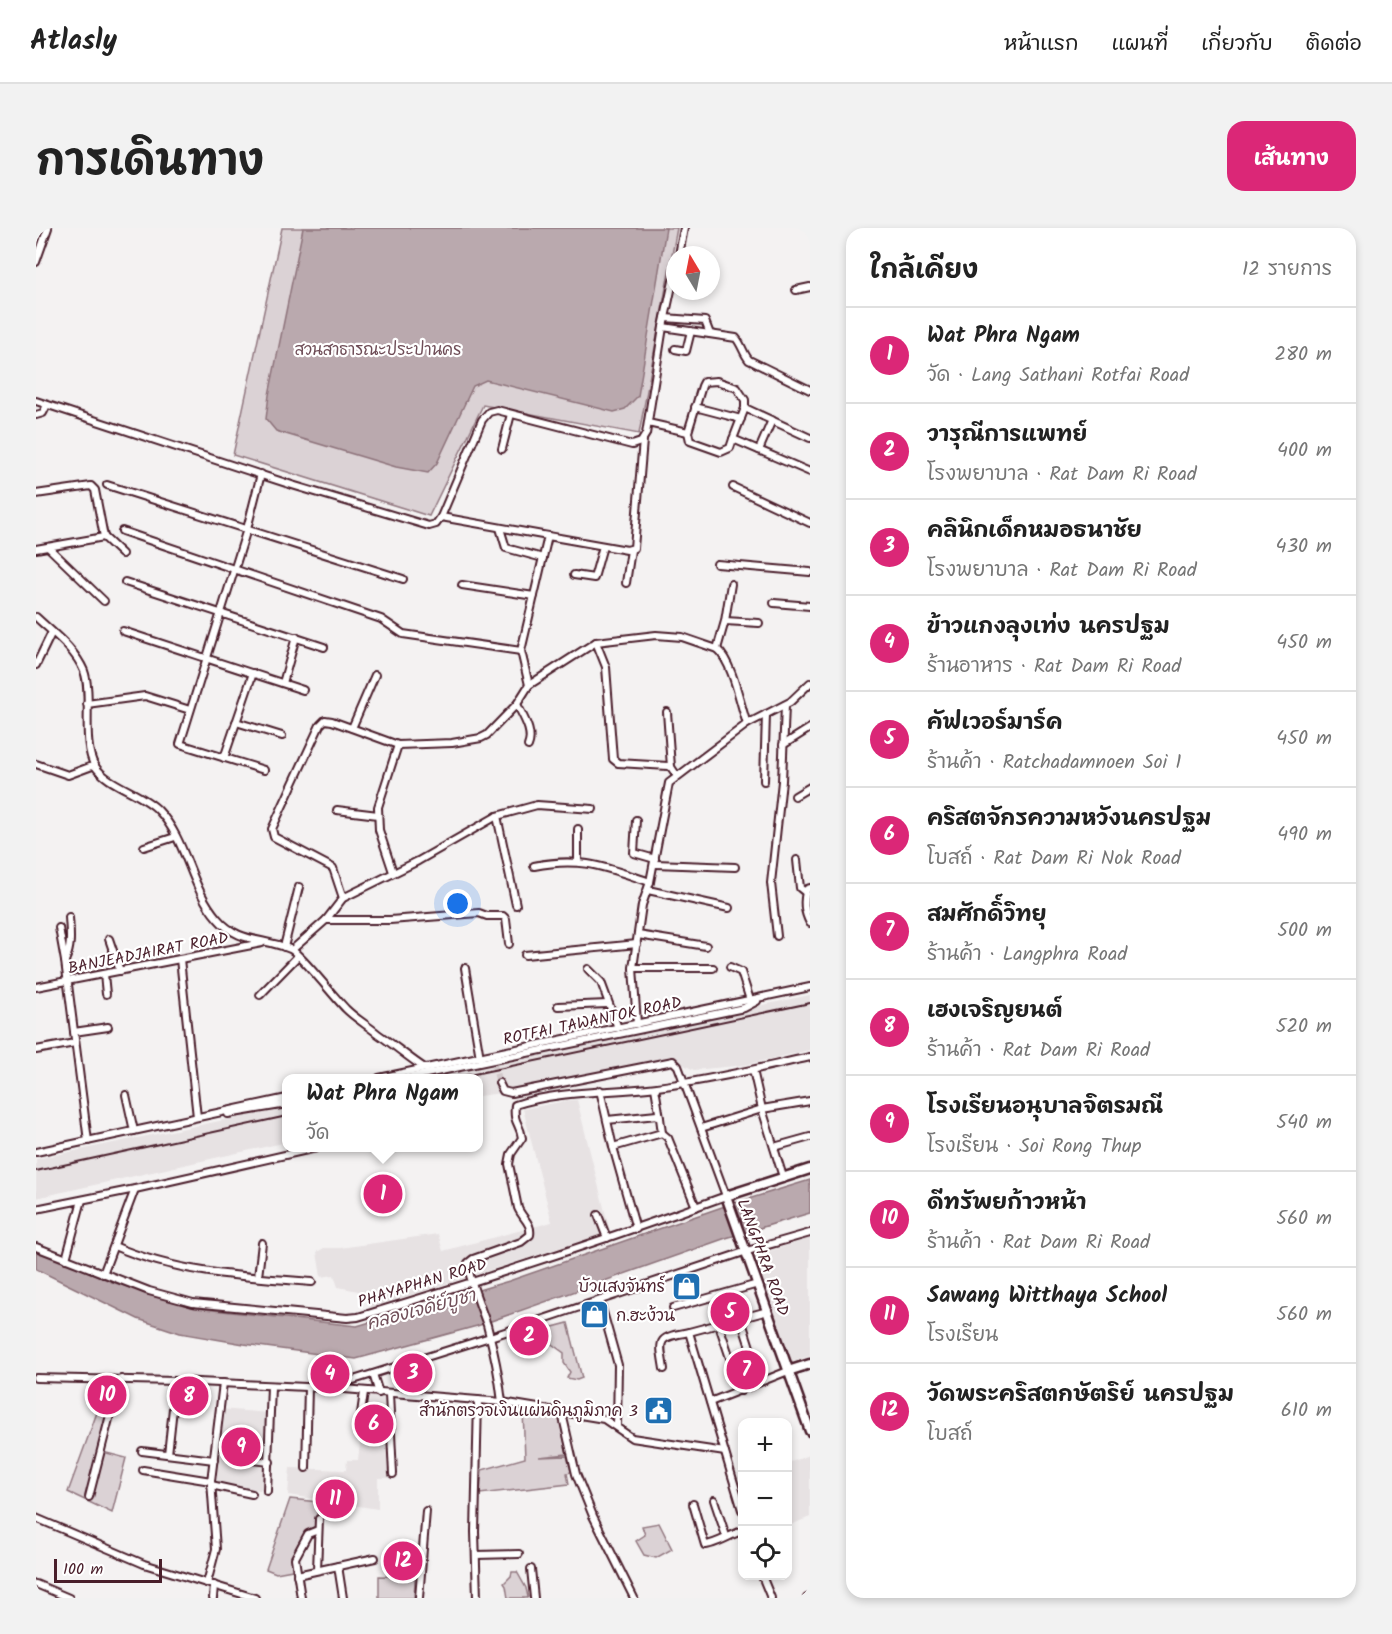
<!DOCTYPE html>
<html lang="th">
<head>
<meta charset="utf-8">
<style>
  :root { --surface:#fff; --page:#f2f2f2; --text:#222; --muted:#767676; --line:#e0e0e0; --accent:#db2777 }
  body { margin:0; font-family:Kalam,"Playpen Sans Thai",sans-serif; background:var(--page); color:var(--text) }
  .controls { position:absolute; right:18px; bottom:18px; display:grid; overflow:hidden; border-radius:12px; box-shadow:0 3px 9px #0003 }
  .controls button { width:54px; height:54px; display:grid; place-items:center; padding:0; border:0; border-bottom:2px solid var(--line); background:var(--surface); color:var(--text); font:30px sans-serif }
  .compass { position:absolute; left:630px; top:18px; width:54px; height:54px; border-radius:50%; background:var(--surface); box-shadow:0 3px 9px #0003; rotate:350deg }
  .scale { position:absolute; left:18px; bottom:15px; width:108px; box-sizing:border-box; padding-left:6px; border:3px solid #4a1f2b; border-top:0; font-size:16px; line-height:21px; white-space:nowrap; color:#4a1f2b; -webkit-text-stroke:4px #fff; paint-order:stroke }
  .you { position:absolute; left:422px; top:676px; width:21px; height:21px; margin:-15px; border:4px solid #fff; border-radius:50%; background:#1a73e8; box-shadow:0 0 0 9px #1a73e833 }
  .badge { display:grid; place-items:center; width:39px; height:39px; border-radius:50%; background:var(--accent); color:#fff; font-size:20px; font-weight:700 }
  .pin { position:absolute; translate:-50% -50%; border:3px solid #fff; box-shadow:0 2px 6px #0006 }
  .popup { position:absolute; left:246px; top:846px; width:201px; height:78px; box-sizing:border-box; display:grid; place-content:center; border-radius:12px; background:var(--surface); filter:drop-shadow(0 2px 4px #0005); font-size:20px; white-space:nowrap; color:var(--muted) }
  .popup b { font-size:22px; color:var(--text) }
  .popup::after { content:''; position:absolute; left:50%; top:100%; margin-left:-12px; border:12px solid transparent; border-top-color:var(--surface) }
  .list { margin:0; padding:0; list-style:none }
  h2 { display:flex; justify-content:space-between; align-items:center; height:78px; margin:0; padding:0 24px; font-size:26px }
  h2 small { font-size:20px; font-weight:400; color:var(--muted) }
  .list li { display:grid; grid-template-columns:39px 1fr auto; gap:18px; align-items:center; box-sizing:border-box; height:96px; padding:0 24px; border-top:2px solid var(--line) }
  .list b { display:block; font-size:22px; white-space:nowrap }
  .list p { margin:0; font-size:20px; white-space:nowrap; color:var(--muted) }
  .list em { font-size:20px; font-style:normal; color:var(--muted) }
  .icon { flex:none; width:33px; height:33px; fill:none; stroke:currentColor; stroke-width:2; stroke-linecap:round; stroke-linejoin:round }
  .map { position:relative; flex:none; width:774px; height:1370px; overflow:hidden; border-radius:18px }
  header { display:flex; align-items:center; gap:36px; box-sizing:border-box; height:84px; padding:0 30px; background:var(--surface); border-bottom:2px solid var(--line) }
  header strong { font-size:28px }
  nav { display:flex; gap:33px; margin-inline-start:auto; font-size:21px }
  .intro { display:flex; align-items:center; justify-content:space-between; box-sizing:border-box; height:144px; padding:0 36px }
  h1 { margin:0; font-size:42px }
  .button { padding:15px 27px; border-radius:18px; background:var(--accent); color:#fff; font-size:21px; font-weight:700 }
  main { display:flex; gap:36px; padding:0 36px }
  aside { flex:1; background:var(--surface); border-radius:18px; box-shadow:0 3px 9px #0003 }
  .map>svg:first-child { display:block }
  .built { fill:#e7e2e3 }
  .green { fill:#dbd2d5; stroke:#927880; stroke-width:1.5 }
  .water { fill:#baa9ae; stroke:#8d727a; stroke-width:1.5 }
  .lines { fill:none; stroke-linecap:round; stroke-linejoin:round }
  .street-tunnel { stroke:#d2c8ca; stroke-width:6; stroke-dasharray:6 3; stroke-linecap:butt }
  .street-casing { stroke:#4a1f2b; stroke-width:10 }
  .secondary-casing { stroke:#4a1f2b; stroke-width:13 }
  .street { stroke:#fff; stroke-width:6 }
  .secondary { stroke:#fff; stroke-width:8 }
  .rail { stroke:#4a1f2b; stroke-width:2 }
  .labels { text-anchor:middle; stroke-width:4.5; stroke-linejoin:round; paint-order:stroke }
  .park-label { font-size:16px; fill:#6e4c56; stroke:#fff }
  .street-label { font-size:16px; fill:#4a1f2b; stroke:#fff }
  .poi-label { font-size:16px; fill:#4a1f2b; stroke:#fff; text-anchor:end }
  .water-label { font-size:18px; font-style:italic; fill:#714f59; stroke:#fff }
</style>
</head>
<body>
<header>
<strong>Atlasly</strong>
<nav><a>หน้าแรก</a><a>แผนที่</a><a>เกี่ยวกับ</a><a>ติดต่อ</a></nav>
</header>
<div class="intro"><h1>การเดินทาง</h1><a class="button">เส้นทาง</a></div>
<main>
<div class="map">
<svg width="774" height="1370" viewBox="0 0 774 1370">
  <rect width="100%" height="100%" fill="#f4f2f2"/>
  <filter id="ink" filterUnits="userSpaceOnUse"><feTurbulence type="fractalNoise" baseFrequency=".0167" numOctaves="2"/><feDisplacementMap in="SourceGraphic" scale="12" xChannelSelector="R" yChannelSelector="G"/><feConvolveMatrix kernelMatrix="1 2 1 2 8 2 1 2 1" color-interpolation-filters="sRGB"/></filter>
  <g filter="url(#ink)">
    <!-- built -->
    <g class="built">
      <path d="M774,767V822L709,837L658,842L636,831L501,860L443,868V850H387Z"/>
      <path d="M535,872H541L574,1004L334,1080L332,1065L302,1059L298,1047L285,1049L281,1024L288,1020H304L402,1006L407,1023L516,994L487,881Z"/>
      <path d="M251,879V914L0,970V931Z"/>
      <path d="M774,1010V1128L755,1134L715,1029Z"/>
      <path d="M330,1166L355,1168L358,1250H342V1281L252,1267L254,1240L310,1242L311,1232H322Z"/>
      <path d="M184,1181L233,1185L229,1263L175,1253Z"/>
      <path d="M774,1227V1289L752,1298V1235Z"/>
    </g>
    <!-- green -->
    <g class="green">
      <path d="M246,0H641L603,206L447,177L393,288L197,227Z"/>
      <path d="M532,1095L546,1150L541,1152L531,1150L534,1144L528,1135V1125L510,1112L501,1114L500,1108L502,1103Z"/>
      <path d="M79,1178L63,1223L90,1230L76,1285L32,1264L63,1179Z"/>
      <path d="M487,1183L523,1188L531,1226L503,1229L531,1228L535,1244L531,1245L533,1256L444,1266L446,1242L489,1230Z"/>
      <path d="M254,1271L282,1274L280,1299C262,1307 257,1324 256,1342L240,1345L230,1341Z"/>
      <path d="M623,1295L636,1321L620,1330L608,1327L600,1313L609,1307L606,1298Z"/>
      <path d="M476,1344H481L490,1360L492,1369L491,1370H472L470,1358L468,1355L475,1348Z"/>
      <path d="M343,1348L376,1349L379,1351L378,1370H343Z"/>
    </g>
    <!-- water -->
    <g class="water">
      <path d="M267,0H630L602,168L589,181L578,184L450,152L437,158L401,235L392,245L360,239L240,203L230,191L233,167Z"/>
      <path d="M774,952V985L690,1010L441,1098L320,1131L208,1116L144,1105L102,1091L0,1041V1021L76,1054L159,1080L321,1098L473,1053L686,979Z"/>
    </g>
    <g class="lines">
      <!-- street-tunnel -->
      <path class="street-tunnel" d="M458,837L463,855"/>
      <defs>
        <g id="street">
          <path d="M643,27L648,0"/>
          <path d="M0,34L12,0"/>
          <path d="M760,62L774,59"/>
          <path d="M629,90L669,93L674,106"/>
          <path d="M627,99L700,110C706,117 707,125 713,132L774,162"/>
          <path d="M639,121L650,123L655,103"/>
          <path d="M0,173L256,257L393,298L400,296L405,289L446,192L453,184L461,182L596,217L605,214L610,206L627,99L639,44"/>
          <path d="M659,179L705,191"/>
          <path d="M0,187L7,185L11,177"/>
          <path d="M612,195L652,204"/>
          <path d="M774,210L709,180L697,211L774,244"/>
          <path d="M697,211L694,220L685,224L654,213L652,204L666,158L668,154L681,153L701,160L709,172V180"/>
          <path d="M466,221L475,186"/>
          <path d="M723,222L736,192"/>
          <path d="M225,246L211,301L144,516L228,542"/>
          <path d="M71,257L367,351"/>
          <path d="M697,259L774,295"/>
          <path d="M0,266L55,258L59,262L68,309L0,321"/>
          <path d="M464,300L470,320L507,330"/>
          <path d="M86,303L345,391L367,406L485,423L512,308L405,289"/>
          <path d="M512,308L591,322L598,320L607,212"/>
          <path d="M68,309L86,326"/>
          <path d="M12,319L68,373"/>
          <path d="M681,336L774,344"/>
          <path d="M538,347L558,350L567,318"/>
          <path d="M89,354L288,419"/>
          <path d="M590,355L595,322"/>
          <path d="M426,357L498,368"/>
          <path d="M738,375L774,378"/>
          <path d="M0,389C17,405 39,421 48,443C57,467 45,515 59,538C71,557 106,565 122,582C151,612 154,659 181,690C203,716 226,709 254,721C263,724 299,770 310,781C319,790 331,797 342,806C358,817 373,830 390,841"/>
          <path d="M689,393L723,395"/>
          <path d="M87,403L267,462"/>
          <path d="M560,414L570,439L577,531L582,535L632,538L635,539L641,548"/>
          <path d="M681,421L689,393L695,356"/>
          <path d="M485,423L493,457"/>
          <path d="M0,437L16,404"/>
          <path d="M247,455L260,409"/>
          <path d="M51,476L109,468L154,482"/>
          <path d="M481,476C487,489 498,504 492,518"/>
          <path d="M631,484L635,539"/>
          <path d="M200,494L246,508"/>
          <path d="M316,500L339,447"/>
          <path d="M747,517L774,500"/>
          <path d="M188,530L217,445"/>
          <path d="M0,536L32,547L59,537"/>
          <path d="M728,553L730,486"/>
          <path d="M759,568L774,559"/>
          <path d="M301,582L342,587"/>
          <path d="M461,588L480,677"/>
          <path d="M600,592L598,625L619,631"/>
          <path d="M108,619L139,609"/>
          <path d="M761,632L764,660L769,664"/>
          <path d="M542,633V601"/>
          <path d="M619,636L699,639"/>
          <path d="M498,638C546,628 571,640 614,654"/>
          <path d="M357,644L343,602L342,579L362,517"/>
          <path d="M774,660L771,661C767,673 768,684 774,695"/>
          <path d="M612,662L693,680"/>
          <path d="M307,670L297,640L238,609L236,601L284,497L289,492L296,493L362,517L416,515L445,510L451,507L481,476L493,457L560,414L620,407L646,409L681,421C697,435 704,476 711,496"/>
          <path d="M33,689C34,705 36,718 29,733L52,913"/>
          <path d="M290,692H354L443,685L451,688H467L470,691L473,716"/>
          <path d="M23,700L29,733"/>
          <path d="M602,707L670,718"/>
          <path d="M741,708L735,655L746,553L749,477"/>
          <path d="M73,711L84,743"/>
          <path d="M248,719L263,659"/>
          <path d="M257,721L290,692L307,670L382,633L461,588L501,577L557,581"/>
          <path d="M489,727L601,716"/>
          <path d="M144,731L161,889"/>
          <path d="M694,739L705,744L714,772"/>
          <path d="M429,740L444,830"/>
          <path d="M597,740H677"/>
          <path d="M552,741L565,754L582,800"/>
          <path d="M68,746L70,766"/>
          <path d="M0,759L226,715"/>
          <path d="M224,767L262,728"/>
          <path d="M522,778L572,776"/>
          <path d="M601,796L597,740L606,677L614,654L633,555L711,496L754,474L774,455"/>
          <path d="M38,804L72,799"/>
          <path d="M0,822L39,815"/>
          <path d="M717,842L726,881L747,949"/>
          <path d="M343,850L774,759"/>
          <path d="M371,850L708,780L721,773"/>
          <path d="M619,860L624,890"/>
          <path d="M564,862L577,919L600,1001"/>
          <path d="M90,867L98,903"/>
          <path d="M192,886L251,876"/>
          <path d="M571,892L621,887L624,890L626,905L577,919"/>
          <path d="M665,900L726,881L774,873"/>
          <path d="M626,905L632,910L660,979"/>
          <path d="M738,919L774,909"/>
          <path d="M0,924L251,870"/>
          <path d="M0,981L99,961L280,920"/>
          <path d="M562,987L571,1010"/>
          <path d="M78,1018C140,1045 209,1049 276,1054"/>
          <path d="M0,1019L113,1063L157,1075L311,1090L322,1089C446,1052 569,1012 690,968L642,838L637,833L475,865L467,863L463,855"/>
          <path d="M30,1031L46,972"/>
          <path d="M67,1046L99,961"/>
          <path d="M222,1049L226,1015"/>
          <path d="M564,1073L582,1137L581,1198"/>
          <path d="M637,1080L722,1056"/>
          <path d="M705,1091L720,1138"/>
          <path d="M683,1097L705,1163"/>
          <path d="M628,1141C623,1110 621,1110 653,1104"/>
          <path d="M337,1146L343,1165"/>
          <path d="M0,1150L140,1153L292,1160L454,1109L711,1023L774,1005"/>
          <path d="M296,1160L466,1174L568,1191L596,1210L689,1224"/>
          <path d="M353,1166L357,1246"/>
          <path d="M466,1174C463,1148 458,1123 451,1097C446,1083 431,1046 432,1035L437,1031L485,1014L494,1007C496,995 486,990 482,980L473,936L475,926L486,910C484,894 477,897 479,877C524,862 574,865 621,859C672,853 723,840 774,829"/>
          <path d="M674,1174L752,1143"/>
          <path d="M526,1185L540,1246L557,1288L598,1370"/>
          <path d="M324,1193L328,1164"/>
          <path d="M106,1223L178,1232"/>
          <path d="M132,1226L140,1153"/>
          <path d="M196,1230L234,1234"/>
          <path d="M270,1240L272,1159"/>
          <path d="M107,1242L175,1253"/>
          <path d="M175,1257L216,1266"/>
          <path d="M231,1263L235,1158"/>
          <path d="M53,1269L74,1187L81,1179L85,1151"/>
          <path d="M678,1272L690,1308"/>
          <path d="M657,1276L669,1317C678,1317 696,1306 706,1303"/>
          <path d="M706,1282L653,1104L732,1083"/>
          <path d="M0,1290L108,1336L219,1370"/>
          <path d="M440,1327L483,1326"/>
          <path d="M302,1338L307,1370"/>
          <path d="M495,1341L498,1370"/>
          <path d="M281,1342L283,1291"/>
          <path d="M261,1347L339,1330"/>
          <path d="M726,1348L735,1370"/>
          <path d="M171,1355L180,1321L175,1253L187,1155"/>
          <path d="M0,1356L33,1370"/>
          <path d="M177,1370L178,1357"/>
          <path d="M265,1370L259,1330L272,1306L282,1302"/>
          <path d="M383,1370L390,1283"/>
          <path d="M441,1370L439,1304L442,1172"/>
          <path d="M771,1370L774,1369"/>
        </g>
        <g id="secondary">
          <path d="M774,941L690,968L774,1203"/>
          <path d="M752,1143L774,1136"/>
        </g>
      </defs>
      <!-- street casing -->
      <use href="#street" class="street-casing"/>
      <!-- secondary casing -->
      <use href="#secondary" class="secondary-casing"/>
      <!-- street -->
      <use href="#street" class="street"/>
      <!-- secondary -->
      <use href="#secondary" class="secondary"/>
      <!-- rail -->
      <g class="rail">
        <path d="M419,850L774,775"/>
        <path d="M0,943L251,888"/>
      </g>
    </g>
  </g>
  <!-- icons -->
  <defs>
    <symbol id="shop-square" viewBox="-11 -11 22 22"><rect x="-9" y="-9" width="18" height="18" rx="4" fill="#1f6fb2" stroke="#fff"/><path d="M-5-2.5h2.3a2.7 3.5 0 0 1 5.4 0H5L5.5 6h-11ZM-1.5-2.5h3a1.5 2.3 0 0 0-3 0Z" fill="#fff"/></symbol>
    <symbol id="civic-square" viewBox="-11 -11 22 22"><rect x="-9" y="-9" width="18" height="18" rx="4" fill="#1f6fb2" stroke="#fff"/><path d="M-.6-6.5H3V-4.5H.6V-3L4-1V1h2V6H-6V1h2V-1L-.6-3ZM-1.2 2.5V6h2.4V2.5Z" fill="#fff"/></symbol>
  </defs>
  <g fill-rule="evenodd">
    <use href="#shop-square" x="634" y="1042" width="33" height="33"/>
    <use href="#shop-square" x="542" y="1070" width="33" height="33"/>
    <use href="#civic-square" x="606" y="1166" width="33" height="33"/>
  </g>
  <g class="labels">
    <!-- park labels -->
    <g class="park-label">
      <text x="342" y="127">สวนสาธารณะประปานคร</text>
    </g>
    <!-- street labels -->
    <g class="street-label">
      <text transform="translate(112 724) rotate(-11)" y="6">BANJEADJAIRAT ROAD</text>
      <text transform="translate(556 792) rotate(-12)" y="6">ROTFAI TAWANTOK ROAD</text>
      <text transform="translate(728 1029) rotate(70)" y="6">LANGPHRA ROAD</text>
      <text transform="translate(386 1054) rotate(-17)" y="6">PHAYAPHAN ROAD</text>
    </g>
    <!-- poi labels -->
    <g class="poi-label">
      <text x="629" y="1064">บัวแสงจันทร์</text>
      <text x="580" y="1093" text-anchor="start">ก.ฮะง้วน</text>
      <text x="602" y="1188">สำนักตรวจเงินแผ่นดินภูมิภาค 3</text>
    </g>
    <!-- water labels -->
    <g class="water-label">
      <text transform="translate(385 1081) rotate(-15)" y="6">คลองเจดีย์บูชา</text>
    </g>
  </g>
</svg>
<div class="controls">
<button>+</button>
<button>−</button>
<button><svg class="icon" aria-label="locate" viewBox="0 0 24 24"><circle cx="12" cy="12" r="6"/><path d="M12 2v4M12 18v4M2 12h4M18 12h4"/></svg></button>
</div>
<svg class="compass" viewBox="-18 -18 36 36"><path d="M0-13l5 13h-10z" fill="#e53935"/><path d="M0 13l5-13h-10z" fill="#767676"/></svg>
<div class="scale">100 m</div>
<div class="you"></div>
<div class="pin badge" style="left:347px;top:966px">1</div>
<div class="popup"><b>Wat Phra Ngam</b>วัด</div>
<div class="pin badge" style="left:493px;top:1108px">2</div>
<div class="pin badge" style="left:377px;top:1145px">3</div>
<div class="pin badge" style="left:294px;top:1146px">4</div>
<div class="pin badge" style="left:694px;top:1084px">5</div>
<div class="pin badge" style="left:338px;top:1196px">6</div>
<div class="pin badge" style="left:710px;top:1142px">7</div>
<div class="pin badge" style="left:153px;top:1168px">8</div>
<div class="pin badge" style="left:205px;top:1219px">9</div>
<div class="pin badge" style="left:71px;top:1167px">10</div>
<div class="pin badge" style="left:299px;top:1271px">11</div>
<div class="pin badge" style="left:367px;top:1333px">12</div>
</div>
<aside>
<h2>ใกล้เคียง<small>12 รายการ</small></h2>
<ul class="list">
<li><span class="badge">1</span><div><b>Wat Phra Ngam</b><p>วัด · Lang Sathani Rotfai Road</p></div><em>280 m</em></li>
<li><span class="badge">2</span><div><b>วารุณีการแพทย์</b><p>โรงพยาบาล · Rat Dam Ri Road</p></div><em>400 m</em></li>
<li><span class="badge">3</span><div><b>คลินิกเด็กหมอธนาชัย</b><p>โรงพยาบาล · Rat Dam Ri Road</p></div><em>430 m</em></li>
<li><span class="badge">4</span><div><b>ข้าวแกงลุงเท่ง นครปฐม</b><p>ร้านอาหาร · Rat Dam Ri Road</p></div><em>450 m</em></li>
<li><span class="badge">5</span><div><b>คัฟเวอร์มาร์ค</b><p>ร้านค้า · Ratchadamnoen Soi 1</p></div><em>450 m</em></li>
<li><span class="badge">6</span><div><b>คริสตจักรความหวังนครปฐม</b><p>โบสถ์ · Rat Dam Ri Nok Road</p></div><em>490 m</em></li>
<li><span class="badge">7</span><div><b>สมศักดิ์วิทยุ</b><p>ร้านค้า · Langphra Road</p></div><em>500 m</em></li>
<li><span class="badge">8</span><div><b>เฮงเจริญยนต์</b><p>ร้านค้า · Rat Dam Ri Road</p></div><em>520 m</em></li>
<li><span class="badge">9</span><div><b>โรงเรียนอนุบาลจิตรมณี</b><p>โรงเรียน · Soi Rong Thup</p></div><em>540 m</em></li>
<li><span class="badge">10</span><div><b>ดีทรัพยก้าวหน้า</b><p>ร้านค้า · Rat Dam Ri Road</p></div><em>560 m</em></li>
<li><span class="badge">11</span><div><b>Sawang Witthaya School</b><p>โรงเรียน</p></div><em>560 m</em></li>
<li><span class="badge">12</span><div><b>วัดพระคริสตกษัตริย์ นครปฐม</b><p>โบสถ์</p></div><em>610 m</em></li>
</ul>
</aside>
</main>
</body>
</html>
